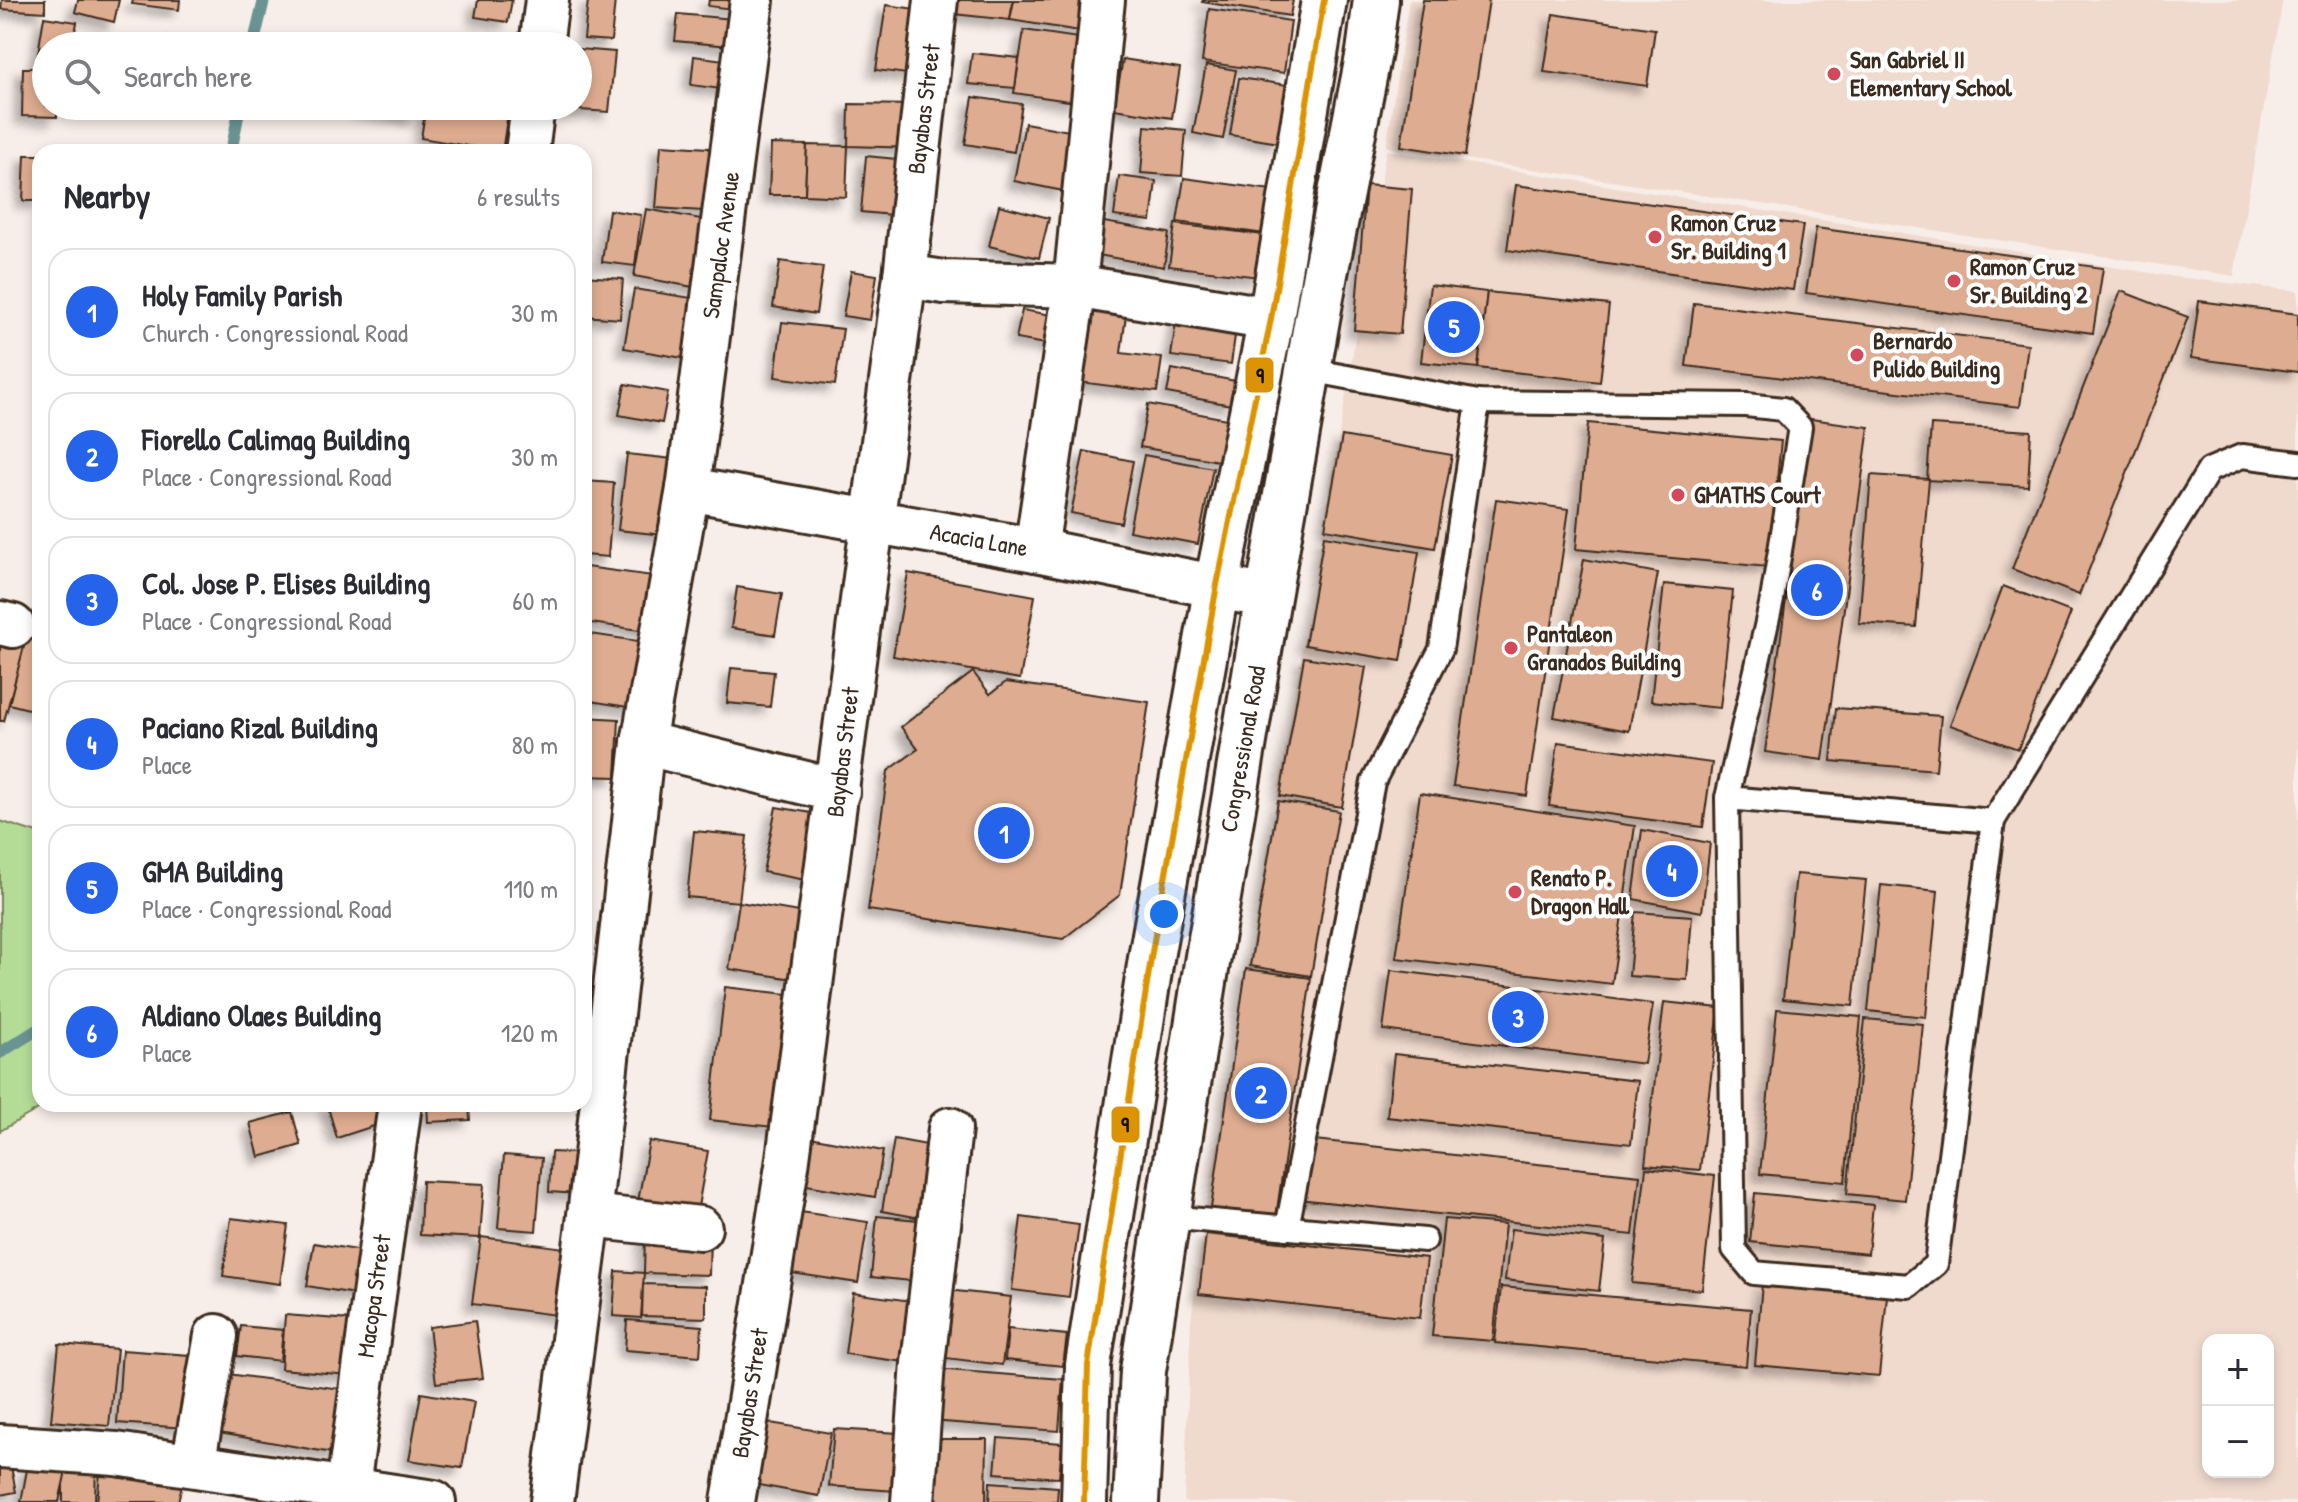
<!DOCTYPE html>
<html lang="en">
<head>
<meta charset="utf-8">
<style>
  :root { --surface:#fff; --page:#f2f2f3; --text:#2b2b33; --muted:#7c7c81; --line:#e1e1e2; --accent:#2563eb }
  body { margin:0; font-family:"Patrick Hand",sans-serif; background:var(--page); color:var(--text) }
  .controls { position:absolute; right:24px; bottom:24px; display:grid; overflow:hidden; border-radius:16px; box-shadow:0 4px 12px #0003 }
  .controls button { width:72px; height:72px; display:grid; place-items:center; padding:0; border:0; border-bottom:2px solid var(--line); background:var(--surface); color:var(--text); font:40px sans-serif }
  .you { position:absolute; left:1164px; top:914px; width:28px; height:28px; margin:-20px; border:6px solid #fff; border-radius:50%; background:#1a73e8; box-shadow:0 0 0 12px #1a73e833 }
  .badge { display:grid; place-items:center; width:52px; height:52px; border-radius:50%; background:var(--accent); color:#fff; font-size:26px; font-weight:700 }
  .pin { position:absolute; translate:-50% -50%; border:4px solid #fff; box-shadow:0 2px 8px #0006 }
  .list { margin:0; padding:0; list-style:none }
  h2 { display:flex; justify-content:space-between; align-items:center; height:104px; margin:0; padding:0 32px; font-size:34px }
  h2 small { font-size:26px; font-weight:400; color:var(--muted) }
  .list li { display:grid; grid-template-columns:52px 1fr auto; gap:24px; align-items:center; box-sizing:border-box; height:128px; margin:0 16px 16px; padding:0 16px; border:2px solid var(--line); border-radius:24px }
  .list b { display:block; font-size:30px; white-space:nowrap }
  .list p { margin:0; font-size:26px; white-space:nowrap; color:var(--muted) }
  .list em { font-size:26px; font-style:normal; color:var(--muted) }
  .icon { flex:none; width:44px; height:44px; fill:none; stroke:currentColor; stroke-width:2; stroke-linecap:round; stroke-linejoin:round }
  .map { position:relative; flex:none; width:2298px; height:1502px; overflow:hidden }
  .search { position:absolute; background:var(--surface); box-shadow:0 4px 12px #0003; left:32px; top:32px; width:560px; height:88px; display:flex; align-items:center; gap:20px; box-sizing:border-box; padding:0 28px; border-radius:44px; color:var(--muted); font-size:30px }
  .panel { position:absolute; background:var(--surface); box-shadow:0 4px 12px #0003; left:32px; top:144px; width:560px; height:968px; border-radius:24px }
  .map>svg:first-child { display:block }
  .built { fill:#f0dace; fill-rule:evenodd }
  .green { fill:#b5dc97; stroke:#78835a; stroke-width:2 }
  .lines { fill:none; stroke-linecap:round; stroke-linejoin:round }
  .stream { stroke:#6a9493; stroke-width:12 }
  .building { fill:#deac90; stroke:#3b2a1e; stroke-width:2; filter:url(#shadow) }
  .lane-casing { stroke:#3b2a1e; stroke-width:28 }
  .street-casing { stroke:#3b2a1e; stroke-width:48 }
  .secondary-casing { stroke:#3b2a1e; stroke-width:50 }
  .lane { stroke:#fff; stroke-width:22 }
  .street { stroke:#fff; stroke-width:42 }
  .secondary { stroke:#fff; stroke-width:44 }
  .bus-1-casing { stroke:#fff; stroke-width:12 }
  .bus-1 { stroke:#db9304; stroke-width:6 }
  .poi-dot { fill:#d1495b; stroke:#fff; stroke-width:3 }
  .labels { text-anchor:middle; stroke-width:8; stroke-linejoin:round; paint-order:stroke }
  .poi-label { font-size:24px; font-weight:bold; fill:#3b2a1e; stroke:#fff; text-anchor:start }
  .street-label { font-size:24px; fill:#3b2a1e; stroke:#fff }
  .line-badge { stroke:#fff; stroke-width:3 }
  .pale-badge-label { font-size:22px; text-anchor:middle; font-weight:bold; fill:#111 }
</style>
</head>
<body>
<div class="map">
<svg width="2298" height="1502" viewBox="0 0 2298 1502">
  <defs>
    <filter id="shadow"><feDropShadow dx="-7" dy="7" stdDeviation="4" flood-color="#0004"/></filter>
  </defs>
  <rect width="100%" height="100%" fill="#f8eee9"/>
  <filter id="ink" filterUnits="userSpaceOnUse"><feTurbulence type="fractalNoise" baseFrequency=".0125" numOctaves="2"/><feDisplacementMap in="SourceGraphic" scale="16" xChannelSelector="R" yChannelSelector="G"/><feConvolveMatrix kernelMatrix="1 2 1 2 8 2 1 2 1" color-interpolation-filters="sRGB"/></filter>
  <g filter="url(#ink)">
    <!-- built -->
    <g class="built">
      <path d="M1409,0H2283L2234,276L1386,147Z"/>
      <path d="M1386,150L2176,277L2298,291V1502H1184L1191,1319L1204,1220L1349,376ZM2208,1340H2268V1472H2208Z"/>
    </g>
    <!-- green -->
    <path class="green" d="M0,821L40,834V1104H47L0,1131Z"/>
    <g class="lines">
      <!-- stream -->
      <g class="stream">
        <path d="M253,46L264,0"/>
        <path d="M231,152L240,106"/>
        <path d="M0,1053L40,1028"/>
      </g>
    </g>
    <!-- building -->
    <g class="building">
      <path d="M2,0H45V12L1,9Z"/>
      <path d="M78,0H119L114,22L75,12Z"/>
      <path d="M133,0H180L179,10L132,4Z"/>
      <path d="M478,0H512L508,22L475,17Z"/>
      <path d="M588,0H615L611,41L584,39Z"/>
      <path d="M709,0H750L749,11L708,6Z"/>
      <path d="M945,0H1013L1010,20L944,13Z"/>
      <path d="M1014,0H1091L1086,32L1010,20Z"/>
      <path d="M1203,0H1293L1290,16L1202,2Z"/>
      <path d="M1423,0H1489L1465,156L1401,146Z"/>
      <path d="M886,5L924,10L914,75L876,70Z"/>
      <path d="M1209,9L1291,21L1284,73L1202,62Z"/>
      <path d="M678,14L744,20L741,47L675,41Z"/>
      <path d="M1553,14L1655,29L1647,86L1544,72Z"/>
      <path d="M44,17L77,22L73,46H46V67L36,65Z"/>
      <path d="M1024,30L1085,39L1076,102L1014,93Z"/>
      <path d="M140,36L170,37V46H140Z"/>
      <path d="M578,49L615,52L609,112L565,109L566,106H578Z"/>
      <path d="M972,53L1019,58L1015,88L968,84Z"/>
      <path d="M694,56L732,61L728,90L691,85Z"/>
      <path d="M1123,59L1180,68L1172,118L1114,109Z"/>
      <path d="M1206,65L1236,70L1223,139L1193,133Z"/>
      <path d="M23,68H46V106H57V117L22,116Z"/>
      <path d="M1239,78L1288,85L1279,143L1230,135Z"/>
      <path d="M973,97L1022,104L1014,152L965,144Z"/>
      <path d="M849,104L918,105L916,148L848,146Z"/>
      <path d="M360,106H417L415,118L360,109Z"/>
      <path d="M426,106H509L502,152L421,138Z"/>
      <path d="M1025,123L1075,132L1063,191L1014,181Z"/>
      <path d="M1145,126L1186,130L1182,176L1141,173Z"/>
      <path d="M771,144L807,145L805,195H769Z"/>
      <path d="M661,145L724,149L719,212L656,208Z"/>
      <path d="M807,145L848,146L846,197L805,195Z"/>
      <path d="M25,155H40V201H23Z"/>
      <path d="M866,156L907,160L902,216L861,212Z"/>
      <path d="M1119,176L1156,181L1151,221L1114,216Z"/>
      <path d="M1184,178L1272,190L1265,234L1177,222Z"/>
      <path d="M1366,185L1412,189L1400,334L1354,330Z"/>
      <path d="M1516,185L1803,225L1793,290L1507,250Z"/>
      <path d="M999,205L1049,218L1039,258L989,246Z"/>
      <path d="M646,209L723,223L709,290L634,276Z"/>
      <path d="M609,210L641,215L635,266L602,262Z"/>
      <path d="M1104,222L1169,233L1164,267L1098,255Z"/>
      <path d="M1175,224L1264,235L1259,277L1169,266Z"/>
      <path d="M1816,228L2103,268L2093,333L1806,293Z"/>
      <path d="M780,261L823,267L816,314L773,307Z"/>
      <path d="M851,271L877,275L870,320L843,316Z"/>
      <path d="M584,276L623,279L620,319L584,316Z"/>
      <path d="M1430,285L1487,292L1478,368L1421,362Z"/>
      <path d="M634,289L711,301L701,361L624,348Z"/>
      <path d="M2121,291L2188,317L2079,595L2012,569Z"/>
      <path d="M1487,292L1609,305L1600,382L1478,368Z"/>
      <path d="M2199,301L2298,314V372L2191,358Z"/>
      <path d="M1694,303L2028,344L2020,407L1686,366Z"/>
      <path d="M1022,310L1070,318L1064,347L1016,339Z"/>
      <path d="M1088,310L1126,315L1121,353L1162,358L1157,392L1071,381Z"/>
      <path d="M1177,315L1237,322L1231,364L1171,356Z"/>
      <path d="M782,322L843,329L835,385L775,377Z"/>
      <path d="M1172,369L1236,381L1231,405L1167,393Z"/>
      <path d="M625,384L668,392L662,423L619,415Z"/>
      <path d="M1148,404L1232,420L1224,462L1140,447Z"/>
      <path d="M1811,419L1869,427L1823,760L1765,752Z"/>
      <path d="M1588,423L1781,441L1768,567L1576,549Z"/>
      <path d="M1931,425L2031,431L2028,486L1927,480Z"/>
      <path d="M1342,436L1452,455L1435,548L1325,529Z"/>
      <path d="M1084,451L1133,461L1121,523L1071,513Z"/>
      <path d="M627,454L682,460L672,536L618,530Z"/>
      <path d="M1144,455L1213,468L1198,544L1129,531Z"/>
      <path d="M1871,475L1929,479L1916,627L1859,623Z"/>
      <path d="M584,481L614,483L608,557L584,555Z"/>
      <path d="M1496,499L1569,509L1527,796L1453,786Z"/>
      <path d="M1324,536L1419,552L1401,661L1305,645Z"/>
      <path d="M1584,559L1658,573L1629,731L1554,717Z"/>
      <path d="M586,567L668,578L660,633L584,622Z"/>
      <path d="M908,573L1035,596L1020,679L893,656Z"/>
      <path d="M1664,584L1733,591L1720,708L1651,701Z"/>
      <path d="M2003,586L2071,612L2018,749L1950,725Z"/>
      <path d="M737,587L782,594L775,635L731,628Z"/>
      <path d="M584,633L645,642L634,708L584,700Z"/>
      <path d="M0,634L26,641L4,721H0Z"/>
      <path d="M27,635L40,638V712L9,704Z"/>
      <path d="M1304,657L1366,667L1342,807L1280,796Z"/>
      <path d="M731,668L774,672L770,707L727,703Z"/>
      <path d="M973,672L990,694L1006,682L1149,702L1120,895L1063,939L868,910L888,771L918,749L901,727Z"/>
      <path d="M1836,708L1941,716L1936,770L1831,761Z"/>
      <path d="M584,717L619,719L616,777L584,776Z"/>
      <path d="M1558,742L1712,763L1703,827L1549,806Z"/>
      <path d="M1420,793L1635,826L1612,984L1396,958Z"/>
      <path d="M1278,801L1339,811L1311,976L1250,966Z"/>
      <path d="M776,807L824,815L811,881L763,872Z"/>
      <path d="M1642,830L1710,843L1702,912L1633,899Z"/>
      <path d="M694,831L747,836L739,902L687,897Z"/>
      <path d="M1796,874L1866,880L1853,1006L1783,999Z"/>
      <path d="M1881,885L1938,891L1926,1017L1868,1011Z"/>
      <path d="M739,902L817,915L806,981L729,969Z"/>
      <path d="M1635,912L1692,916L1687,980L1629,976Z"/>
      <path d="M1246,969L1311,978L1276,1217L1211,1208Z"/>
      <path d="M1391,970L1653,1004L1644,1064L1383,1030Z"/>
      <path d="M725,987L796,995L782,1128L710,1120Z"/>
      <path d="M1664,1002L1719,1008L1700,1170L1645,1165Z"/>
      <path d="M1777,1009L1861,1017L1845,1182L1760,1174Z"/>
      <path d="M1865,1019L1923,1024L1905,1200L1847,1194Z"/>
      <path d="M1394,1054L1638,1081L1631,1144L1387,1117Z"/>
      <path d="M327,1104H384L389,1121L337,1138Z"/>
      <path d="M427,1104H469L470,1120L428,1122Z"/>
      <path d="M292,1112L301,1145L259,1157L250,1123Z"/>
      <path d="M810,1137L883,1151L875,1197L801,1184Z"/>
      <path d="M894,1139L938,1147L926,1219L882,1211Z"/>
      <path d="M1305,1139L1640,1175L1633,1235L1298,1199Z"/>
      <path d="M649,1141L708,1151L696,1218L637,1207Z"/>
      <path d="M551,1152L596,1154L594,1195L549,1192Z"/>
      <path d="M504,1155L542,1158L536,1231L498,1228Z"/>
      <path d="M1646,1168L1715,1176L1702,1290L1632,1283Z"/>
      <path d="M422,1181L484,1184L480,1238L420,1235Z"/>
      <path d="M1755,1193L1873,1205L1868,1254L1750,1242Z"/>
      <path d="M794,1211L868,1222L858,1283L785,1272Z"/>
      <path d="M877,1216L928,1221L922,1282L871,1277Z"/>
      <path d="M1021,1217L1079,1225L1069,1297L1012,1290Z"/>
      <path d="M231,1218L288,1225L280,1284L223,1276Z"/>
      <path d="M1444,1219L1505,1224L1493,1341L1432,1336Z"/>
      <path d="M1511,1229L1605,1240L1599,1291L1505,1280Z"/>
      <path d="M645,1233L710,1235L709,1275L644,1273Z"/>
      <path d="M1206,1234L1427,1258L1420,1318L1199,1294Z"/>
      <path d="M481,1237L580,1250L571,1317L472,1304Z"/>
      <path d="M314,1243L375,1253L367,1296L307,1286Z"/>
      <path d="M616,1271L644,1273L641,1318L613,1316Z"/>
      <path d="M643,1284L706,1286V1318L642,1316Z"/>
      <path d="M1762,1284L1887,1296L1879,1376L1755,1365Z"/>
      <path d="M1501,1287L1751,1309L1746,1366L1495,1343Z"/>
      <path d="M947,1290L1011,1297L1002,1365L938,1357Z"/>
      <path d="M853,1293L912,1301L905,1362L845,1354Z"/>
      <path d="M285,1315L364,1321L360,1376L281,1369Z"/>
      <path d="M627,1320L702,1326L700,1356L625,1350Z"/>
      <path d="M475,1321L483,1378L436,1383L429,1327Z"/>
      <path d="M241,1326L283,1330L280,1361L237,1356Z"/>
      <path d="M1008,1329L1067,1335L1063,1366L1005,1360Z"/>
      <path d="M59,1344L117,1349L109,1426L51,1421Z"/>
      <path d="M122,1350L190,1355L185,1428L117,1423Z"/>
      <path d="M935,1369L1063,1379L1059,1431L931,1421Z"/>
      <path d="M220,1373L349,1390L338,1454L208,1431Z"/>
      <path d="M421,1393L474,1402L462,1468L409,1460Z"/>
      <path d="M764,1422L831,1433L819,1496L753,1484Z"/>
      <path d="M834,1429L899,1433L895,1491L829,1486Z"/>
      <path d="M998,1438L1062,1443L1059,1478L995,1473Z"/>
      <path d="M927,1439H987L986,1502H926Z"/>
      <path d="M8,1451L16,1492L0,1495V1453Z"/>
      <path d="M102,1454L186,1468L178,1502H97Z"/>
      <path d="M63,1461H96L95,1502H63Z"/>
      <path d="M28,1464L66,1471L59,1502H21Z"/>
      <path d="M990,1482L1058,1487L1057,1502H989Z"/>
    </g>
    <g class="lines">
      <defs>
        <g id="lane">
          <path d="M1310,370L1478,402L1746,405L1783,409L1800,427L1772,600L1727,798L1993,821L2209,470L2242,456L2298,463"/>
          <path d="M1727,798L1734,1249L1754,1273L1909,1286L1936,1264L1993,821"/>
          <path d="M1167,1217L1425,1240"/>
          <path d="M1287,1228L1373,782L1441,649L1478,402"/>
        </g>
        <g id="street">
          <path d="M541,46L547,0"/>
          <path d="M527,152L533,106"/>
          <path d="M905,276L944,282L1075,286L1271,319"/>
          <path d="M688,489L1036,550L1268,597"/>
          <path d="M1036,550L1075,286L1103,0"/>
          <path d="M0,623L13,626"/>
          <path d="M643,743L838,791"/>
          <path d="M589,1216L700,1228"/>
          <path d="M0,1446L116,1454L434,1502"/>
          <path d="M193,1465L216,1336"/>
          <path d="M346,1502L400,1104"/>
          <path d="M552,1502L589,1216L643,743L688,489L752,0"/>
          <path d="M733,1502L787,1166L905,276L936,0"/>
          <path d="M913,1502L923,1363L950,1129"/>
        </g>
        <g id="secondary">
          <path d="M1084,1502L1088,1365L1152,952L1217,585L1271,319L1324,0"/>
          <path d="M1136,1502L1143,1371L1207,963L1268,597L1325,274L1369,52L1376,0"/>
        </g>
      </defs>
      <!-- lane casing -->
      <use href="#lane" class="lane-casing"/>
      <!-- street casing -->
      <use href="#street" class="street-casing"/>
      <!-- secondary casing -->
      <use href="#secondary" class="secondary-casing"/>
      <!-- lane -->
      <use href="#lane" class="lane"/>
      <!-- street -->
      <use href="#street" class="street"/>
      <!-- secondary -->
      <use href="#secondary" class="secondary"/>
      <defs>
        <path id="bus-1" d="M1084,1502L1088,1365L1152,952L1217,585L1271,319L1324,0"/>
      </defs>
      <!-- bus-1 casing -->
      <use href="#bus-1" class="bus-1-casing"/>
      <!-- bus-1 -->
      <use href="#bus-1" class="bus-1"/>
    </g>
  </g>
  <!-- markers -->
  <g class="poi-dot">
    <circle cx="1834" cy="74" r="8"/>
    <circle cx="1655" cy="237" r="8"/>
    <circle cx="1954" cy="281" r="8"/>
    <circle cx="1857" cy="355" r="8"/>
    <circle cx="1678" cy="495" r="8"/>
    <circle cx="1511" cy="648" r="8"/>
    <circle cx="1515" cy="892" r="8"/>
  </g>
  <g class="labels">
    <!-- poi labels -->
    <g class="poi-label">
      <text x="1850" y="68">San Gabriel II<tspan x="1850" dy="28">Elementary School</tspan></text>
      <text x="1671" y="231">Ramon Cruz<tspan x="1671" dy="28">Sr. Building 1</tspan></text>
      <text x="1970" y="275">Ramon Cruz<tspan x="1970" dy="28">Sr. Building 2</tspan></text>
      <text x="1873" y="349">Bernardo<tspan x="1873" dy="28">Pulido Building</tspan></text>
      <text x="1694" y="503">GMATHS Court</text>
      <text x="1527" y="642">Pantaleon<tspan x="1527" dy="28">Granados Building</tspan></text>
      <text x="1531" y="886">Renato P.<tspan x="1531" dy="28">Dragon Hall</tspan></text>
    </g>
    <!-- street labels -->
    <g class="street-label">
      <text transform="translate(924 109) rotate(-83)" y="8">Bayabas Street</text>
      <text transform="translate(721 245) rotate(-82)" y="8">Sampaloc Avenue</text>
      <text transform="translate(979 540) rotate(10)" y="8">Acacia Lane</text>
      <text transform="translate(1243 749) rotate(-80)" y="8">Congressional Road</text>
      <text transform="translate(843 752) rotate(-83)" y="8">Bayabas Street</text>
      <text transform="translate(374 1296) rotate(-82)" y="8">Macopa Street</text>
      <text transform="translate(750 1393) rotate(-81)" y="8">Bayabas Street</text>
    </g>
  </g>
  <g class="line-badge">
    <rect x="1244" y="356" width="31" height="38" rx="8" fill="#db9304"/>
    <rect x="1110" y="1105" width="31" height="39" rx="8" fill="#db9304"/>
  </g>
  <g class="pale-badge-label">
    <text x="1260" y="383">9</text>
    <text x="1125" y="1132">9</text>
  </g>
</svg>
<div class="controls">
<button>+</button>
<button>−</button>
</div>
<div class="you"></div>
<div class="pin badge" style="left:1004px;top:833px">1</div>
<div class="pin badge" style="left:1261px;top:1093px">2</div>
<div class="pin badge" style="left:1518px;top:1017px">3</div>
<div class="pin badge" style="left:1672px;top:871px">4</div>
<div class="pin badge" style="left:1454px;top:327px">5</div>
<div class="pin badge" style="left:1817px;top:590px">6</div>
<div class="search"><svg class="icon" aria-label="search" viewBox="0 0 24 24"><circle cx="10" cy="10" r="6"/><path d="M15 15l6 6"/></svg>Search here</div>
<section class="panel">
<h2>Nearby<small>6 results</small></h2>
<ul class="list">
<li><span class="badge">1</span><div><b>Holy Family Parish</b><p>Church · Congressional Road</p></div><em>30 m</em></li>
<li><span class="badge">2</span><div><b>Fiorello Calimag Building</b><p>Place · Congressional Road</p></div><em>30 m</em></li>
<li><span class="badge">3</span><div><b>Col. Jose P. Elises Building</b><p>Place · Congressional Road</p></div><em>60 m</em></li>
<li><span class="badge">4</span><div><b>Paciano Rizal Building</b><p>Place</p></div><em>80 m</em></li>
<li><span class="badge">5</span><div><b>GMA Building</b><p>Place · Congressional Road</p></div><em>110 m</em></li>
<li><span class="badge">6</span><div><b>Aldiano Olaes Building</b><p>Place</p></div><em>120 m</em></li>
</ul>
</section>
</div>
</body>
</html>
